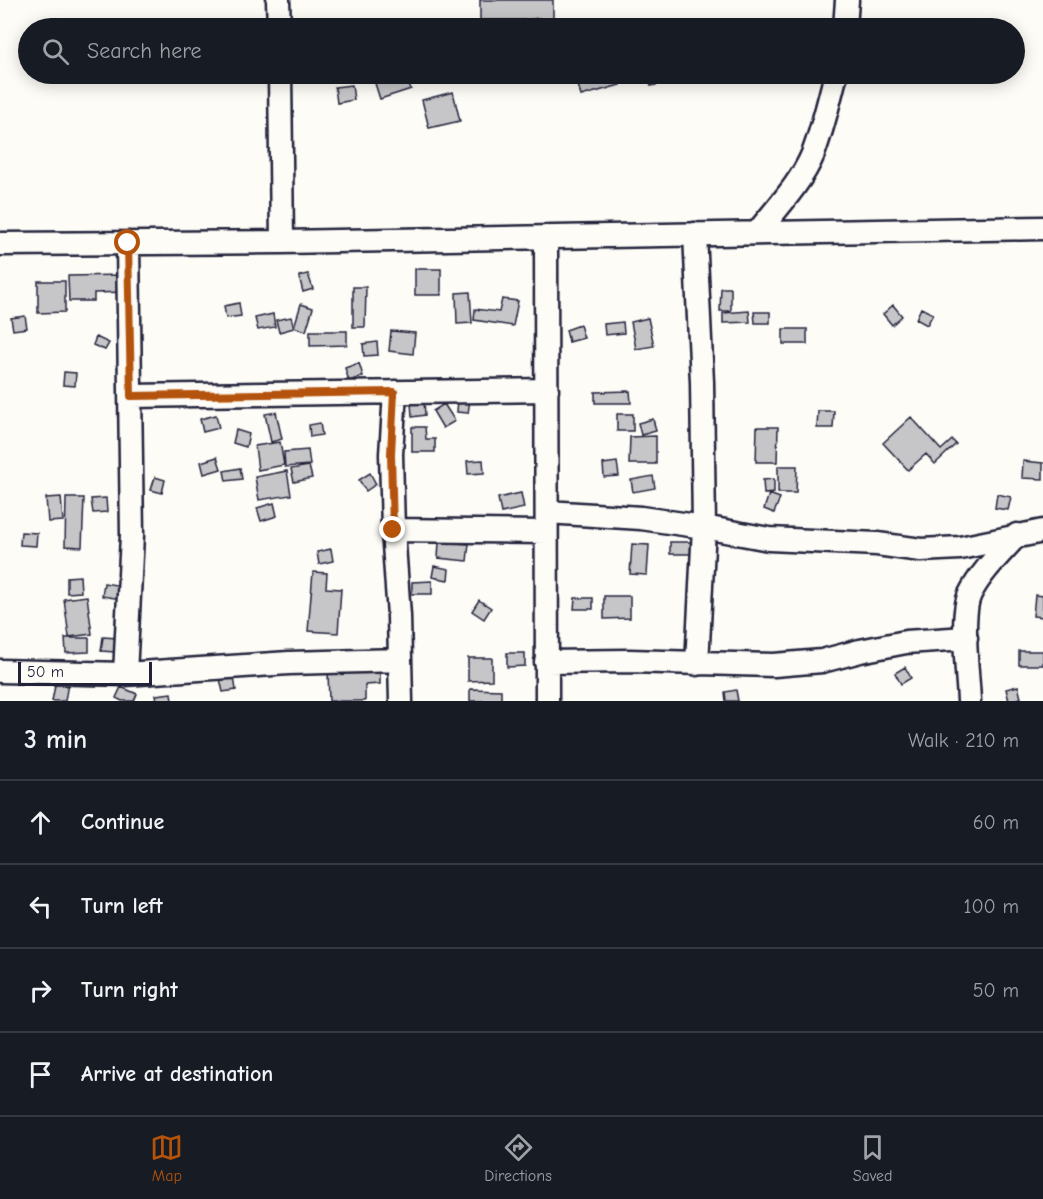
<!DOCTYPE html>
<html lang="en">
<head>
<meta charset="utf-8">
<style>
  :root { --surface:#171b24; --page:#242831; --text:#f1f3f6; --muted:#9ea1a6; --line:#363941; --accent:#b45309 }
  body { margin:0; font-family:"Comic Neue",sans-serif; background:var(--page); color:var(--text) }
  .scale { position:absolute; left:18px; bottom:15px; width:134px; box-sizing:border-box; padding-left:6px; border:3px solid #22223b; border-top:0; font-size:16px; line-height:21px; white-space:nowrap; color:#22223b; -webkit-text-stroke:4px #fdfcf7; paint-order:stroke }
  .stop { position:absolute; width:18px; height:18px; margin:-14px; border:4px solid #b45309; border-radius:50%; background:#fff }
  .stop.end { background:#b45309; border-color:#fff; box-shadow:0 2px 6px #0008 }
  .list { margin:0; padding:0; list-style:none }
  h2 { display:flex; justify-content:space-between; align-items:center; height:78px; margin:0; padding:0 24px; font-size:26px }
  h2 small { font-size:20px; font-weight:400; color:var(--muted) }
  .list li { display:grid; grid-template-columns:39px 1fr auto; gap:18px; align-items:center; box-sizing:border-box; height:84px; padding:0 24px; border-top:2px solid var(--line) }
  .list b { display:block; font-size:22px; white-space:nowrap }
  .list em { font-size:20px; font-style:normal; color:var(--muted) }
  .icon { flex:none; width:33px; height:33px; fill:none; stroke:currentColor; stroke-width:2; stroke-linecap:round; stroke-linejoin:round }
  .map { position:relative; flex:none; width:1043px; height:701px; overflow:hidden }
  .search { position:absolute; background:var(--surface); box-shadow:0 3px 15px #0003; left:18px; right:18px; top:18px; height:66px; display:flex; align-items:center; gap:15px; box-sizing:border-box; padding:0 21px; border-radius:33px; color:var(--muted); font-size:22px }
  .sheet { height:414px; background:var(--surface) }
  nav { display:flex; justify-content:space-around; align-items:center; box-sizing:border-box; height:84px; border-top:2px solid var(--line); background:var(--surface); font-size:16px; color:var(--muted) }
  nav a { display:grid; justify-items:center; gap:3px }
  nav .on { color:var(--accent) }
  .map>svg:first-child { display:block }
</style>
</head>
<body>
<div class="map">
<svg width="1043" height="701" viewBox="0 0 1043 701">
  <rect width="100%" height="100%" fill="#fdfcf7"/>
  <filter id="ink" filterUnits="userSpaceOnUse"><feTurbulence type="fractalNoise" baseFrequency=".0167" numOctaves="2"/><feDisplacementMap in="SourceGraphic" scale="12" xChannelSelector="R" yChannelSelector="G"/><feConvolveMatrix kernelMatrix="1 2 1 2 8 2 1 2 1" color-interpolation-filters="sRGB"/></filter>
  <g filter="url(#ink)">
    <path fill="#c6c6c8" stroke="#22223b" stroke-width="1.5" d="M480,0H553V20H480Z
      M540,18L541,28H523L522,20Z
      M372,74H405L411,89L380,99Z
      M575,74H617L620,85L581,96Z
      M648,74H674L676,80L651,86Z
      M352,85L354,100L337,103L335,87Z
      M453,92L460,121L429,128L422,100Z
      M415,269H441V295H415Z
      M308,274L313,289L303,292L299,276Z
      M124,275L125,292L94,293V301H69L68,276Z
      M38,281H65V312L38,313Z
      M353,287H366L365,327H353Z
      M721,288H731V311H720Z
      M470,292L472,323L457,324L456,293Z
      M502,299L518,301L513,326L474,320L475,309L499,312Z
      M239,303L241,316L226,318L224,306Z
      M301,304L313,308L306,331L294,327Z
      M893,305L902,316L892,325L883,314Z
      M921,308L933,314L927,325L916,319Z
      M749,311L750,322L723,323V313Z
      M754,312H770V323H755Z
      M273,314L275,327L258,330L255,318Z
      M25,316L27,328L13,330L11,318Z
      M291,317L294,328L279,332L276,320Z
      M648,318L654,346L636,349L631,322Z
      M623,322L624,333L605,335L604,324Z
      M580,325L584,338L569,342L566,330Z
      M783,329H807V344H783Z
      M310,331H347V345L310,346Z
      M391,331L415,333L413,354L389,351Z
      M96,337L109,343L105,350L93,345Z
      M377,342L378,355L364,356L363,344Z
      M359,363L363,376L349,381L345,368Z
      M64,372L76,373L75,386L63,385Z
      M630,391L631,403H595V392Z
      M458,398L470,400L468,413L457,412Z
      M424,400L425,415L412,417L411,402Z
      M444,404L455,421L443,428L433,411Z
      M818,411H834L833,428H817Z
      M276,412L282,439L271,442L265,414Z
      M617,414H633V431H617Z
      M216,415L219,428L203,432L200,419Z
      M911,417L941,450L952,440L956,444L935,464L926,454L908,470L883,443Z
      M653,419L656,431L641,435L638,423Z
      M320,423L322,435L310,437L309,425Z
      M412,427H425L426,439H435V452H412Z
      M757,427H778L777,462H756Z
      M236,430L249,434L246,447L233,443Z
      M656,436V464H629L630,437Z
      M280,442L284,465L258,470L255,446Z
      M308,450L310,465L285,467L284,452Z
      M217,457L221,469L204,474L201,462Z
      M483,460L484,473L468,474L467,461Z
      M1023,461L1043,463V479L1022,478Z
      M617,462L619,476L604,477L603,464Z
      M309,466L312,478L294,482L291,469Z
      M778,466H797L796,493H778Z
      M240,468L242,479L226,481L224,471Z
      M287,471L291,495L259,500L255,477Z
      M370,473L376,484L366,491L359,480Z
      M653,476L655,488L633,492L631,480Z
      M155,477L165,480L162,493L151,490Z
      M774,479V493L764,494L763,480Z
      M521,493L524,508L501,513L498,498Z
      M769,494L780,498L774,513L764,509Z
      M997,494L1011,497L1008,510L995,508Z
      M61,497L63,521L48,522L46,498Z
      M66,498H84L82,547L65,546Z
      M106,498L107,512L93,513L91,499Z
      M274,503L277,516L261,521L257,508Z
      M21,532L37,533L36,546L20,545Z
      M439,542L469,544L467,561L438,558Z
      M670,542H693V554H670Z
      M632,544L649,545L647,575L630,574Z
      M331,549L333,561L319,564L317,552Z
      M434,566L449,569L448,580L432,577Z
      M313,572L327,573L326,588L341,589L338,633L308,631Z
      M80,576L81,592L67,593V577Z
      M432,581V594H412V582Z
      M104,583L122,586L120,599L102,596Z
      M1035,595L1043,596V617L1033,616Z
      M87,596L92,634L69,637L64,599Z
      M604,596H630V618L604,619Z
      M575,598H593V609H574Z
      M479,600L491,608L484,619L472,611Z
      M103,637L117,638L115,652L101,651Z
      M65,638H89V652L66,653Z
      M1019,651H1043V665H1019Z
      M507,653H525V666L507,667Z
      M468,658H492V680L468,681Z
      M905,667L911,678L901,684L895,673Z
      M380,670V684L365,685V701H329L328,671Z
      M234,677L236,690L223,692L220,679Z
      M56,680L68,683L65,701H52Z
      M1018,686L1021,698L1009,701L1006,689Z
      M121,687L137,694L134,701H122L116,698Z
      M470,689L501,690V701H470Z
      M736,690L738,701H726L725,692Z
      M171,693L172,701H157L156,695Z"/>
    <g fill="none" stroke-linecap="round" stroke-linejoin="round">
      <defs>
        <path id="minor" d="M278,0L279,28
          M845,28L847,0
          M280,74L282,242
          M757,233C776,209 801,183 813,154C823,128 829,100 836,74
          M695,234L702,382L704,527L697,664
          M546,237L547,701
          M0,244L282,242L1043,228
          M395,392L391,454L393,530L399,616L401,701
          M131,396L547,390
          M547,512L641,518L704,527L769,539L877,544L921,550L960,548L1043,531
          M393,530L546,532
          M546,662L629,661L774,665L822,661L860,651L906,642L966,638
          M0,671L125,674L289,663L400,660
          M125,674L132,535L128,243
          M969,701C968,675 960,615 970,594C981,572 1001,553 1017,535"/>
      </defs>
      <use href="#minor" stroke="#22223b" stroke-width="27"/>
      <use href="#minor" stroke="#fdfcf7" stroke-width="22"/>
    </g>
  </g>
  <g fill="none" stroke-linecap="round" stroke-linejoin="round" filter="url(#ink)">
    <path stroke="#b45309" stroke-width="8" d="M128,243L131,396L394,392L391,454L393,530"/>
  </g>
</svg>
<div class="scale">50 m</div>
<div class="stop" style="left:128px;top:243px"></div>
<div class="stop end" style="left:393px;top:530px"></div>
<div class="search"><svg class="icon" aria-label="search" viewBox="0 0 24 24"><circle cx="10" cy="10" r="6"/><path d="M15 15l6 6"/></svg>Search here</div>
</div>
<section class="sheet">
<h2>3 min<small>Walk · 210 m</small></h2>
<ul class="list">
<li><svg class="icon" aria-label="ahead" viewBox="0 0 24 24"><path d="M12 20V5M6 11l6-6 6 6"/></svg><div><b>Continue</b></div><em>60 m</em></li>
<li><svg class="icon" aria-label="left" viewBox="0 0 24 24"><path d="M17 20v-9H6M10 6l-5 5 5 5"/></svg><div><b>Turn left</b></div><em>100 m</em></li>
<li><svg class="icon" aria-label="right" viewBox="0 0 24 24"><path d="M7 20v-9h11M14 6l5 5-5 5"/></svg><div><b>Turn right</b></div><em>50 m</em></li>
<li><svg class="icon" aria-label="arrive" viewBox="0 0 24 24"><path d="M6 21V4h12l-3 4 3 4H6"/></svg><div><b>Arrive at destination</b></div></li>
</ul>
</section>
<nav>
<a class="on"><svg class="icon" aria-label="map" viewBox="0 0 24 24"><path d="M3 6l6-2 6 2 6-2v14l-6 2-6-2-6 2zM9 4v14M15 6v14"/></svg>Map</a>
<a><svg class="icon" aria-label="directions" viewBox="0 0 24 24"><path d="M12 3l9 9-9 9-9-9zM9 14v-3h6M13 9l2 2-2 2"/></svg>Directions</a>
<a><svg class="icon" aria-label="saved" viewBox="0 0 24 24"><path d="M7 4h10v16l-5-4-5 4z"/></svg>Saved</a>
</nav>
</body>
</html>
